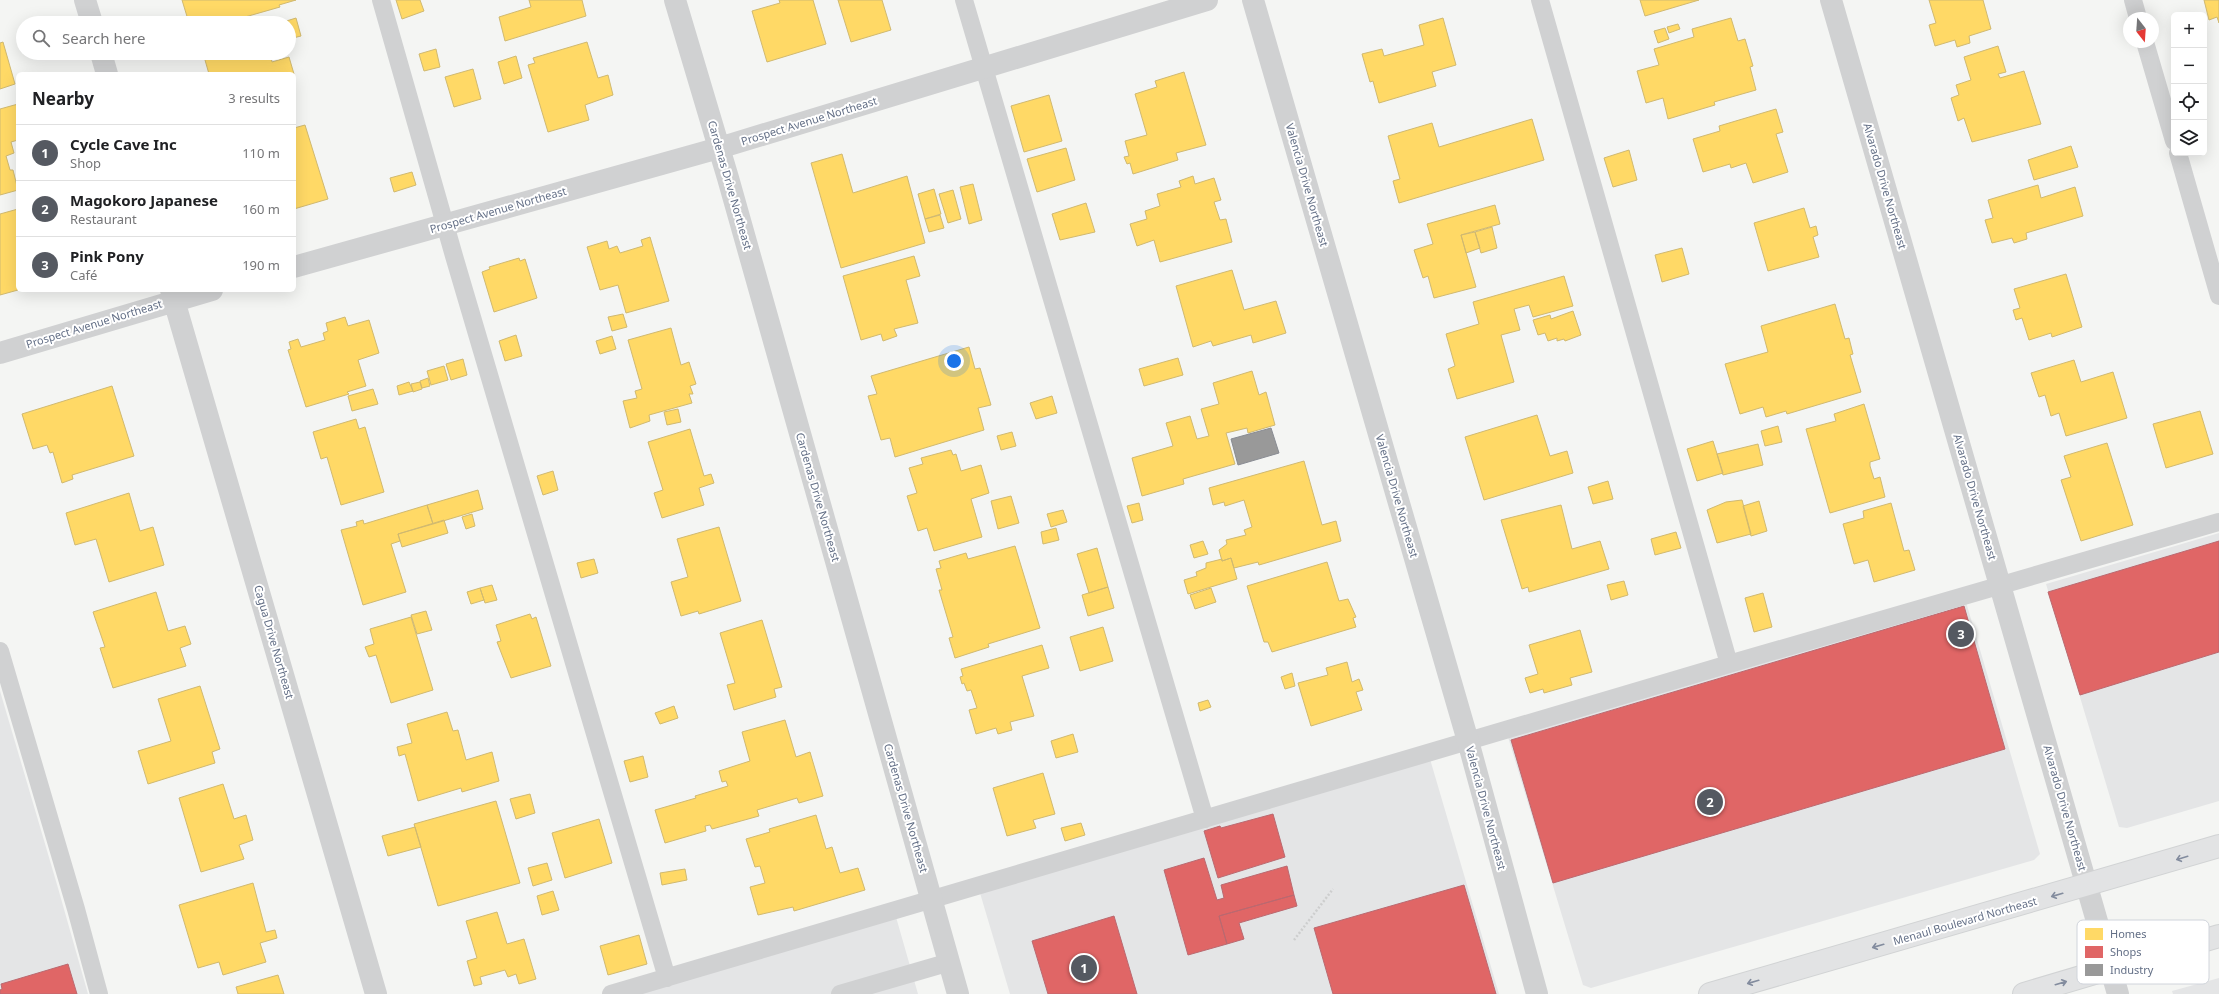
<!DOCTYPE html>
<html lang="en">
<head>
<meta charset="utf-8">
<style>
  :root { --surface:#fff; --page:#f2f2f2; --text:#202124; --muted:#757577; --line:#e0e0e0; --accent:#555961 }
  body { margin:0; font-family:"Noto Sans",sans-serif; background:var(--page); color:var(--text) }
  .controls { position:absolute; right:12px; top:12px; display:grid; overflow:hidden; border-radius:6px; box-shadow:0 4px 16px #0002 }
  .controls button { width:36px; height:36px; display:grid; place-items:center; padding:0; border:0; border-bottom:1px solid var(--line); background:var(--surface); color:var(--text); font:20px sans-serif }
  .compass { position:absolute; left:2123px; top:12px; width:36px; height:36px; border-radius:50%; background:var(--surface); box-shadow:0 4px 16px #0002; rotate:163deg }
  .you { position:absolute; left:954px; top:361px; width:14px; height:14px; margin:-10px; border:3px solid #fff; border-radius:50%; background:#1a73e8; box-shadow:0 0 0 6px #1a73e833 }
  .badge { display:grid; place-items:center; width:26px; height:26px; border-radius:50%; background:var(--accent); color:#fff; font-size:13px; font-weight:700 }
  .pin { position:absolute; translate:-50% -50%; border:2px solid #fff; box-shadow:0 1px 4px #0006 }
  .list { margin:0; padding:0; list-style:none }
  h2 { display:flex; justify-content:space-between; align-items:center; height:52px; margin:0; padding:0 16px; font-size:17px }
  h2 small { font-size:13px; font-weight:400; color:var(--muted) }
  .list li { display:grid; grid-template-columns:26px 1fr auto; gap:12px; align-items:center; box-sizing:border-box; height:56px; padding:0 16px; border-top:1px solid var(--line) }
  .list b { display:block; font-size:15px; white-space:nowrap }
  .list p { margin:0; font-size:13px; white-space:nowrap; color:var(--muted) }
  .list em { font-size:13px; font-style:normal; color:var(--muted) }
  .icon { flex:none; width:22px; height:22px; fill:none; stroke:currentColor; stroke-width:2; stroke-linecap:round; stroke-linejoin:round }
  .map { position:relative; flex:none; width:2219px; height:994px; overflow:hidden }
  .search { position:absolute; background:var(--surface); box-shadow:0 4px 16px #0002; left:16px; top:16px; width:280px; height:44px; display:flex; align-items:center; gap:10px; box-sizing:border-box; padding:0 14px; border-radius:22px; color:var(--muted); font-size:15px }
  .panel { position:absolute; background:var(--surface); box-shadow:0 4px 16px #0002; left:16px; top:72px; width:280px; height:220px; border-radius:6px }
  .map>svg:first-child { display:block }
</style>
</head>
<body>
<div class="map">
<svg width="2219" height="994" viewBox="0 0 2219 994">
  <rect width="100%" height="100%" fill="#f4f5f3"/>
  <path fill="#e4e5e6" d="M2219,533V801L2127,828L2119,827L2046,584Z
    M1966,602L2040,854L2034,860L1591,988L1583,985L1508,737Z
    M0,691L58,888L88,994H0Z
    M1430,759L1499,994H1010L980,893Z
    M896,917L918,994H635Z
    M2219,978V994H2173L2172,991Z"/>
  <path fill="#ffd966" stroke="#d0b970" d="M182,0H296L279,5L280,7L224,23H189Z
    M396,0H420L424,11L402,19Z
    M529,0H582L586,16L505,41L499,17L531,7Z
    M779,0H813L826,44L767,62L752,11L780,3Z
    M838,0H882L891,30L851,42Z
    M1640,0H1699L1645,16Z
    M1929,0H1983L1991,29L1969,36L1970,43L1957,47L1955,40L1935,46L1929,25L1936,23Z
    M2204,0H2219V23L2217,17L2209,20Z
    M296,18L301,36L289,39V23H280Z
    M1443,18L1456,65L1432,72L1436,86L1379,103L1373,81L1370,82L1362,54L1382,49L1384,56L1424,45L1419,25Z
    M1731,18L1738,41L1745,39L1753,66L1750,67L1756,90L1714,102L1715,105L1668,119L1663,98L1646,103L1637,71L1659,65L1654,49L1694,37L1692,29Z
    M1678,24L1680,29L1669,33L1667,27Z
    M1665,28L1669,39L1658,43L1654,31Z
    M3,42L15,84L0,89V43Z
    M587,42L598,78L608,75L613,95L585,105L589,120L548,132L528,65L535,63L533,58Z
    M1998,46L2006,72L1998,74L2000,78L2024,71L2041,124L1972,142L1964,118L1958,121L1951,98L1959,95L1956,85L1971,80L1964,57Z
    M436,49L440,67L424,71L419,54Z
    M203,53H270L272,62L289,57L294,74H209Z
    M516,56L522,78L504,84L498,62Z
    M473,69L481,99L454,107L445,77Z
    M1184,72L1206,145L1176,153L1178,160L1133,174L1130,163L1127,164L1124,157L1129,156L1125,141L1147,135L1135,94L1157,87L1155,81Z
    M1049,95L1062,141L1024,152L1011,106Z
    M18,104V140L11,142L14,153L6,156L10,170H13L18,190L0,195V109Z
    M1776,109L1783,132L1776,134L1788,172L1753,183L1746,163L1731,168L1730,164L1703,172L1693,139L1720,131L1719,126Z
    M1532,119L1544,160L1399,203L1393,181L1400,179L1388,136L1432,123L1439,147Z
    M305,125L328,199L294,209V128Z
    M2071,146L2078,167L2034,180L2028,160Z
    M1066,148L1075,180L1037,192L1027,159Z
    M1629,150L1637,180L1613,187L1604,158Z
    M842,154L853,193L907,176L925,243L841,268L811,163Z
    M412,172L416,185L394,192L390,178Z
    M1193,176L1195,184L1214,178L1221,200L1214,202L1220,220L1226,219L1232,242L1160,262L1154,240L1137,246L1130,224L1147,219L1145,211L1160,206L1157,194L1181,187L1179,181Z
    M973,184L982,220L969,224L960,187Z
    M2038,185L2041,198L2075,187L2083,216L2026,233L2027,239L2014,243L2012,238L1992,243L1985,220L1993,218L1988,200Z
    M934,189L941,214L925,219L918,194Z
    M953,190L961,219L948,223L939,194Z
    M1086,203L1095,232L1060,240L1052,214Z
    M1495,205L1500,224L1461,235L1476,287L1434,298L1428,276L1423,278L1414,250L1433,244L1427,224Z
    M1804,208L1810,228L1816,226L1818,235L1813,237L1819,257L1768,271L1754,223Z
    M18,209V290L0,295V214Z
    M940,215L944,228L929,232L925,219Z
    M1492,227L1497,248L1481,253L1475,232Z
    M1475,232L1480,248L1466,253L1461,235Z
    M650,237L669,301L626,313L618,285L600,290L587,247L607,241L609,249L617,246L620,253L643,246L641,240Z
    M1682,248L1689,274L1662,282L1655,255Z
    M914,256L920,276L906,280L918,323L894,329L897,336L883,341L881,334L861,340L843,276Z
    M519,258L520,261L525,259L537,298L494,312L482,272L490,269L489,267Z
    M1232,270L1244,310L1276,301L1286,333L1253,343L1251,335L1213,346L1211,341L1193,347L1176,286Z
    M2066,274L2082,327L2052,337L2051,333L2029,340L2022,318L2016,320L2013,310L2020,308L2014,289Z
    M1564,276L1573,306L1533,317L1529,305L1514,309L1520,330L1501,335L1514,382L1457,399L1448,369L1455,366L1446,334L1479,324L1473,302Z
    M1835,304L1845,339L1849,338L1853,354L1850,355L1861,392L1787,414L1786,411L1766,417L1763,407L1740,414L1725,364L1768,352L1761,326Z
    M1573,311L1581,335L1565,341L1564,339L1557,341V338L1548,341L1545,333L1538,335L1533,320L1550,315L1551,319Z
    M623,314L627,327L612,331L608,317Z
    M345,317L348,326L369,320L379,353L358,360L366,386L347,392L349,394L306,407L288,350L291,349L289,342L298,339L301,347L325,340L323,333L328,331L326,323Z
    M671,328L681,365L689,362L696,384L690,386L693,394H689L692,403L649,415L650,421L630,428L623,401L637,398L635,391L642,389L628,340Z
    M516,335L522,356L505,361L499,341Z
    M612,336L616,349L600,354L596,341Z
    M969,347L975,369L980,368L991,405L978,408L984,430L895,457L890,438L881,440L868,396L877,394L871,376Z
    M1178,358L1183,375L1144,386L1139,369Z
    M463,359L467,375L451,380L446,364Z
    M2074,360L2081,382L2113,372L2127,418L2066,436L2059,413L2051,416L2045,395L2039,397L2031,373Z
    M444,366L448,380L431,385L427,371Z
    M1252,371L1259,395L1266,392L1275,425L1248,433L1247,428L1226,433L1235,464L1183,479L1184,484L1142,496L1132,458L1173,446L1166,423L1190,416L1197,439L1209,436L1201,409L1219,404L1213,383Z
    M428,378L430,386L422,388L420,381Z
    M409,382L413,391L399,395L397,386Z
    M420,382L422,389L413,392L411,384Z
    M112,386L134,456L72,475L73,479L62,483L53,452L50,453L47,445L33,449L22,414Z
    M373,389L378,404L352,411L348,396Z
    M1052,396L1057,413L1036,419L1030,403Z
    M1864,404L1880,459L1870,462V466L1874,479L1880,477L1885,497L1830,513L1806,429L1836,421L1834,414Z
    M678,409L681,422L667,425L664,412Z
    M2200,411L2213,454L2166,468L2153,424Z
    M1537,415L1550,456L1567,451L1573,473L1484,500L1465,437Z
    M356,419L359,429L365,427L384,492L341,505L327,457L321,459L313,432Z
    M1778,426L1782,442L1765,446L1761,431Z
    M690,429L704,476L711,474L714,483L699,488L704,505L662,518L654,493L663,490L648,442Z
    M1012,432L1016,446L1001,450L997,436Z
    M1713,441L1723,473L1697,481L1687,449Z
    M2107,443L2133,525L2081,541L2061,480L2071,477L2064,456Z
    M1758,444L1763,465L1723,475L1717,454Z
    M951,450L953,455L956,454L961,471L981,465L989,493L971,499L982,537L934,551L927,528L918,531L907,496L917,493L909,468L923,464L921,458Z
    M1304,461L1322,525L1336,521L1341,541L1259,565L1258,562L1234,568L1231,558L1222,561L1219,550L1227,544L1226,540L1246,535L1244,530L1252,527L1244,500L1225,506L1224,502L1213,505L1209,488Z
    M553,471L558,490L543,495L537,476Z
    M1608,481L1613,499L1593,504L1588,487Z
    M478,490L483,509L433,524L427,505Z
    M129,493L140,531L153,527L164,565L109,582L96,539L75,545L66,513Z
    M1011,496L1019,523L998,529L991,501Z
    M1742,500L1751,534L1717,543L1707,510L1726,502Z
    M1759,501L1767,531L1751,536L1743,506Z
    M1139,503L1143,520L1132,523L1127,506Z
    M1891,503L1904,551L1909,550L1915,570L1874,582L1868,560L1854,564L1843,524L1864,518L1863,511Z
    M427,505L433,524L398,534L400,541L391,544L406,592L363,605L341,530L357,526L356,522L363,520L364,524Z
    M1561,505L1572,549L1600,541L1609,569L1529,592L1528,587L1522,589L1501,520Z
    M1063,510L1067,522L1051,527L1047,514Z
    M472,514L475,526L466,529L462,517Z
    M444,520L448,533L402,547L398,534Z
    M719,527L741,601L699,614L698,611L681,616L671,582L688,577L677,539Z
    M1056,528L1059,540L1043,544L1041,532Z
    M1676,532L1681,548L1655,555L1651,539Z
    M1203,541L1208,554L1194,558L1190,545Z
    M1015,546L1040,628L988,644L989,647L955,658L949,638L953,637L939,590H942L936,569L941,568L939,561L966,553L968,559Z
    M1097,548L1108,587L1089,593L1077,554Z
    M1231,558L1237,579L1188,594L1184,580L1197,576L1196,572L1206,568V563L1222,559V561Z
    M594,559L598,573L581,578L577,563Z
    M1327,562L1339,601L1348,599L1356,617L1353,618L1356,627L1272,652L1268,642H1264L1247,586Z
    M1624,581L1628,595L1611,600L1607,585Z
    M492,585L497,600L485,603L480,588Z
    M1108,587L1114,608L1088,616L1082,595Z
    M480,588L484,600L471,604L467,592Z
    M1211,588L1216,602L1195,609L1190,595Z
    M156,592L168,631L185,626L191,644L180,648L186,666L113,688L100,648L105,647L93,612Z
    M1763,593L1772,627L1754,632L1745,598Z
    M426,611L432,630L417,634L411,615Z
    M530,614L532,619L536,617L551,666L511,678L497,642L501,641L496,625Z
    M411,617L433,690L391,703L376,655L369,657L365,647L374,644L370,629Z
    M762,620L782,687L774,689L776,697L734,710L727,685L735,683L720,633Z
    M1103,627L1113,661L1080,671L1070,637Z
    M1580,630L1592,672L1570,678L1572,685L1544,693L1543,689L1530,693L1525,678L1538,674L1529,645Z
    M1042,645L1049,668L1022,676L1034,716L1010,722L1012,730L998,734L996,728L976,734L969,710L977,708L971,690L967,691L964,683L962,684L960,677L963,676L961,669Z
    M1347,662L1352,682L1359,679L1363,690L1356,692L1362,710L1311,726L1298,683L1328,675L1326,668Z
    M1292,673L1295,686L1285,689L1281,677Z
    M200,686L220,749L212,752L215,763L148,784L138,751L171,741L158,699Z
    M1208,700L1211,707L1200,711L1198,703Z
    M674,706L678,718L660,724L655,713Z
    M447,712L453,731L458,730L466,760L492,752L499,781L462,792L461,788L418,801L405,754L399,756L397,747L412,743L407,724Z
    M785,720L796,757L810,752L823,796L799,803L797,798L757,810L759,816L712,829L710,825L705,826L706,831L665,843L655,810L696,798L695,796L728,786L726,781L722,782L719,771L750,761L742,732Z
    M1073,734L1078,752L1056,758L1051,741Z
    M643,756L648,777L630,782L624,761Z
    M1043,773L1055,814L1033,820L1036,828L1007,836L993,788Z
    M223,784L234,819L246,815L253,840L239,845L244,859L201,872L179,798Z
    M530,794L535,813L516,819L510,799Z
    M496,801L520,883L438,906L414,824Z
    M816,815L826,849L832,847L840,873L858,868L865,890L794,911L793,907L758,915L750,887L765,883L760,866L755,867L746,839L770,832L769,829Z
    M599,819L612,863L565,878L552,833Z
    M1081,823L1085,835L1065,841L1061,828Z
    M415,827L421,847L388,856L382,836Z
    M547,863L552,880L533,886L528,868Z
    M685,869L687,880L662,885L660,873Z
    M253,883L266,932L275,930L277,938L260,943L266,962L223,975L219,962L198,968L179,905Z
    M553,891L559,910L542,915L537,896Z
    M497,912L507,944L524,939L536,979L519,984L516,974L508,977L505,970L480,977L482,984L474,986L467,961L477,958L466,921Z
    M639,935L647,964L608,975L600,946Z
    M278,975L284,994H238L236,987Z"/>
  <path fill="#e06666" stroke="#ba6970" d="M2219,541V652L2080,695L2048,592Z
    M1964,606L2005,749L1553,883L1511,740Z
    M1273,814L1285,857L1218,878L1204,831L1220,826L1221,828Z
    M1204,858L1217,900L1224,898L1221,885L1287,866L1294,895L1219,916L1227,944L1188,955L1164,870Z
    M1464,885L1496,994H1333L1314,928Z
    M1294,895L1297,906L1239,923L1244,939L1227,944L1219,916Z
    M1114,916L1137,994H1048L1032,941Z
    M68,964L77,994H0V990L2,989L1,984Z"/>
  <path fill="#999" stroke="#898c93" d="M1271,428L1279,453L1238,465L1231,439Z"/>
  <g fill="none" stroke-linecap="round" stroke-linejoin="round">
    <defs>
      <path id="secondary" d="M1710,994L2219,846
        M2024,994L2219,936"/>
    </defs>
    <use href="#secondary" stroke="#d1d3d4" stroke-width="24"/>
    <path stroke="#cdcece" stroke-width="2.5" stroke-dasharray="2 2" stroke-linecap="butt" d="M1294,940L1333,889"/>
    <path stroke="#d0d1d2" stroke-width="18" d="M381,0L454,256L667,978
      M964,0L1205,819
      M1540,0L1729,664
      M2133,0L2138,18
      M2145,42L2174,141
      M2178,153L2219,296
      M0,651L76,909L99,994
      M611,994L1729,664L2219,522
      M840,994L950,962"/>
    <path stroke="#d0d1d2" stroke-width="22" d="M85,0L92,23
      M675,0L728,178L958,994
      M1253,0L1468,741L1537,994
      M1831,0L2118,994
      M101,53L107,74
      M294,267L719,148L1207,0
      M171,290L376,994
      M0,353L212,290"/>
    <use href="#secondary" stroke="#e2e3e4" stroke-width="22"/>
  </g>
  <defs><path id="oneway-shaft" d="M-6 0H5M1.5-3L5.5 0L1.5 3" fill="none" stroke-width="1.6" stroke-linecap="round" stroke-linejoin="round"/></defs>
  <g stroke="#838c9e">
    <use href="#oneway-shaft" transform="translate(2182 858) rotate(163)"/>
    <use href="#oneway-shaft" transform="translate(2057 895) rotate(164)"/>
    <use href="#oneway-shaft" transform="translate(1878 946) rotate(164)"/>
    <use href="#oneway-shaft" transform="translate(1753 982) rotate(164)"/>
    <use href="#oneway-shaft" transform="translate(2061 983) rotate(-16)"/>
  </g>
  <g text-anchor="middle" stroke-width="4" stroke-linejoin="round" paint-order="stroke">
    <g font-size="11" fill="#636f86" stroke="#fff">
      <text transform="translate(809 121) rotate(-17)" y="4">Prospect Avenue Northeast</text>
      <text transform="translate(730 185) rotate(74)" y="4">Cardenas Drive Northeast</text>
      <text transform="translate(1307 185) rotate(74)" y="4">Valencia Drive Northeast</text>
      <text transform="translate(1885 186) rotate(74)" y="4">Alvarado Drive Northeast</text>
      <text transform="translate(498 210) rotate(-16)" y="4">Prospect Avenue Northeast</text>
      <text transform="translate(94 324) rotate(-17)" y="4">Prospect Avenue Northeast</text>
      <text transform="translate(1397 496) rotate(74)" y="4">Valencia Drive Northeast</text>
      <text transform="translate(818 497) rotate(74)" y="4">Cardenas Drive Northeast</text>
      <text transform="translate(1975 497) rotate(74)" y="4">Alvarado Drive Northeast</text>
      <text transform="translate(274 642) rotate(74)" y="4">Cagua Drive Northeast</text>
      <text transform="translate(906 808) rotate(74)" y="4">Cardenas Drive Northeast</text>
      <text transform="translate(1486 808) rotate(75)" y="4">Valencia Drive Northeast</text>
      <text transform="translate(2065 808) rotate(74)" y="4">Alvarado Drive Northeast</text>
      <text transform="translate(1965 921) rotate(-16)" y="4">Menaul Boulevard Northeast</text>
    </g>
  </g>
  <rect x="2077" y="920" width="132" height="64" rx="6" fill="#fff" stroke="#d0d4db" stroke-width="1"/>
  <rect x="2085" y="928" width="18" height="12" fill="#ffd966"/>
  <rect x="2085" y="946" width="18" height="12" fill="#e06666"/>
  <rect x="2085" y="964" width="18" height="12" fill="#999"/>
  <g font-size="11" fill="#636f86">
    <text x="2110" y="938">Homes</text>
    <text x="2110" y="956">Shops</text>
    <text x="2110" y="974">Industry</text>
  </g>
</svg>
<div class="controls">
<button>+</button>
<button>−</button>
<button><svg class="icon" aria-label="locate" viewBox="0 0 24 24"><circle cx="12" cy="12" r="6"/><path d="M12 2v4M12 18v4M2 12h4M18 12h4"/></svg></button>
<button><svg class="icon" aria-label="layers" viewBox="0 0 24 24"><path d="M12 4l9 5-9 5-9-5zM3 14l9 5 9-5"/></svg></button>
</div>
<svg class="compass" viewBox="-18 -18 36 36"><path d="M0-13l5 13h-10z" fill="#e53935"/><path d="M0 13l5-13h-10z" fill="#757577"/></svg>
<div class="you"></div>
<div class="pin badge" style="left:1084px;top:968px">1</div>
<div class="pin badge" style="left:1710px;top:802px">2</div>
<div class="pin badge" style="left:1961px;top:634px">3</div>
<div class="search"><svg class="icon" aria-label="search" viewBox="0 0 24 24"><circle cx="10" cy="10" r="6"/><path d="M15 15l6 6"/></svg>Search here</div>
<section class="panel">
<h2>Nearby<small>3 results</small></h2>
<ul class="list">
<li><span class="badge">1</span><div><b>Cycle Cave Inc</b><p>Shop</p></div><em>110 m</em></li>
<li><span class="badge">2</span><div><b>Magokoro Japanese</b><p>Restaurant</p></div><em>160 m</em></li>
<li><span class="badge">3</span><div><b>Pink Pony</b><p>Café</p></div><em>190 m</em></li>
</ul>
</section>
</div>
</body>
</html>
